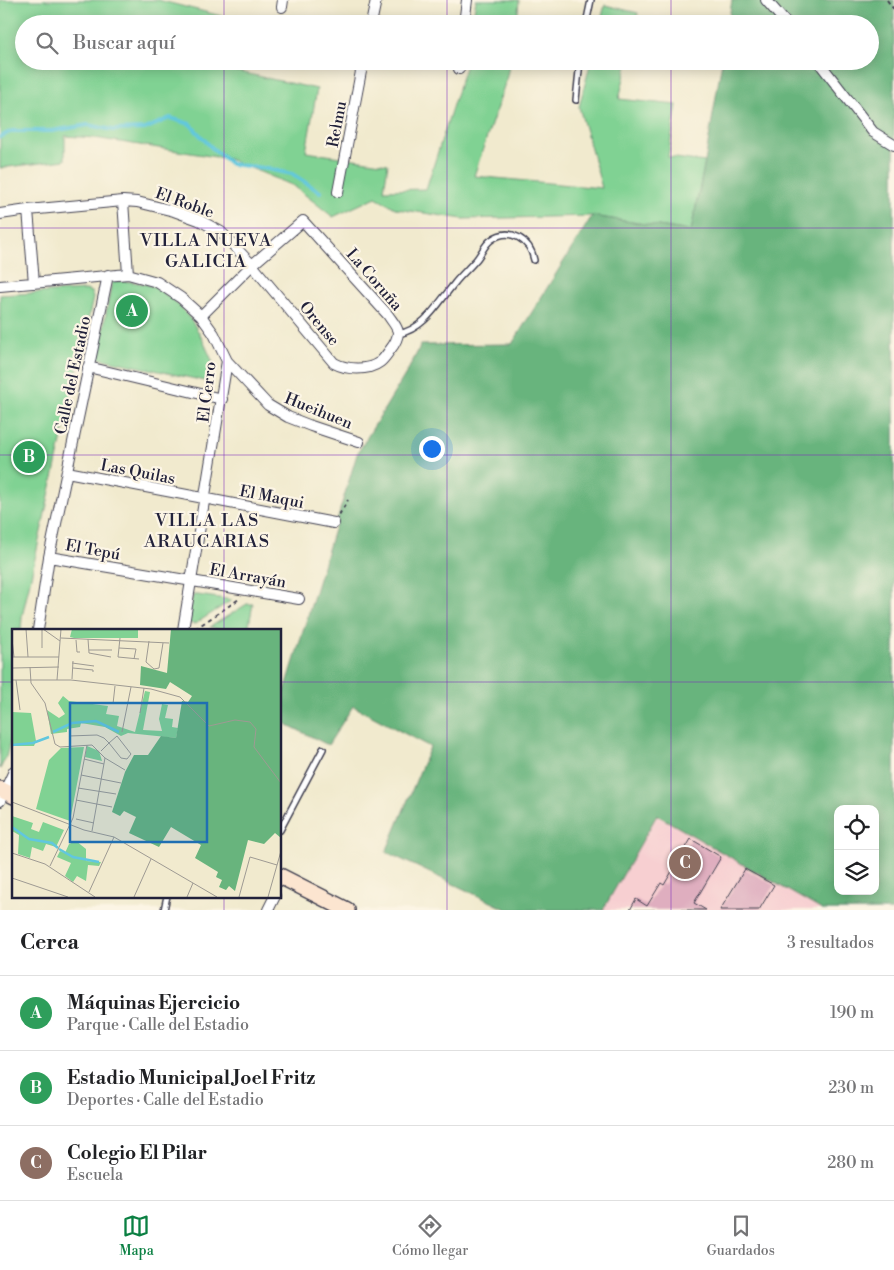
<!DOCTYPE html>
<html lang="es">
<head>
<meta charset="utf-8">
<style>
  :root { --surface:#fff; --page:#f6f6f6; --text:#202124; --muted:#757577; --line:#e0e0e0; --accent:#0b8043 }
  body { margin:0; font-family:"Libre Bodoni",serif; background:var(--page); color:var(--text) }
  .controls { position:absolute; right:15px; bottom:15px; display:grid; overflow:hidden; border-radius:10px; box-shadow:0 2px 12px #0003 }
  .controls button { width:45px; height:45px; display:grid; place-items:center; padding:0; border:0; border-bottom:1px solid var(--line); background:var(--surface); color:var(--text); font:25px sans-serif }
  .you { position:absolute; left:431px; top:448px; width:18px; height:18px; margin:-12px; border:4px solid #fff; border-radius:50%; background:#1a73e8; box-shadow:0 0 0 8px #1a73e833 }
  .badge { display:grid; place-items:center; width:32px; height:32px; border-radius:50%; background:var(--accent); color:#fff; font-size:16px; font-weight:700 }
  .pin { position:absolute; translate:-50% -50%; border:2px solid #fff; box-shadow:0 1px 5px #0006 }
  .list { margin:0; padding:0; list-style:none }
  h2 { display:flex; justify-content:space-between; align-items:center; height:65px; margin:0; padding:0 20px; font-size:21px }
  h2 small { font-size:16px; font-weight:400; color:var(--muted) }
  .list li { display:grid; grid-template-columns:32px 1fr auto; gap:15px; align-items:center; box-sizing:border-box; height:75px; padding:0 20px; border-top:1px solid var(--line) }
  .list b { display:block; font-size:19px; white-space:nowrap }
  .list p { margin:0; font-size:16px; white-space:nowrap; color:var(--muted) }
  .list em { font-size:16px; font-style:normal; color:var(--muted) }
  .icon { flex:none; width:28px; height:28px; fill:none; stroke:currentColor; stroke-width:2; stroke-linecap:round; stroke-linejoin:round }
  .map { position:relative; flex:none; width:894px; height:910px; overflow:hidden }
  .search { position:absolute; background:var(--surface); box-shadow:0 2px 12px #0003; left:15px; right:15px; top:15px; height:55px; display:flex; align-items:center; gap:12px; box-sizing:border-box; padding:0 18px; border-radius:28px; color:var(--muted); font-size:19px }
  .sheet { height:290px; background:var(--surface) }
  nav { display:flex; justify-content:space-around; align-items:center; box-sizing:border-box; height:70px; border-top:1px solid var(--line); background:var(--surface); font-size:14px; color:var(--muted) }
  nav a { display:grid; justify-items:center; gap:2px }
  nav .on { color:var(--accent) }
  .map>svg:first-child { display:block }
</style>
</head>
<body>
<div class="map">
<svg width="894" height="910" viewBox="0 0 894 910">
  <rect width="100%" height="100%" fill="#fcf5e5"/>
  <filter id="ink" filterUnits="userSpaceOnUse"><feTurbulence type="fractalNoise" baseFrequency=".02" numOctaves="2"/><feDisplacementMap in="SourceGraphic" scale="10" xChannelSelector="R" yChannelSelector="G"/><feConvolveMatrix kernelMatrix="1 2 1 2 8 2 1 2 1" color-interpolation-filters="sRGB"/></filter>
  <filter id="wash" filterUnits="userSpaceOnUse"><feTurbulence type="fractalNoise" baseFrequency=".0096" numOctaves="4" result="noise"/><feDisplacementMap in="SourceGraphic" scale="20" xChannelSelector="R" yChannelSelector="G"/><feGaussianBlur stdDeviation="1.12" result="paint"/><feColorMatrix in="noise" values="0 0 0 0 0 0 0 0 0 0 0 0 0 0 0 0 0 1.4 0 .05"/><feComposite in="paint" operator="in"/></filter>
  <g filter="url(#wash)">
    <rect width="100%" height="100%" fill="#f1eace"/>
    <path fill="#f7cfd1" d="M657,815L822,910H603Z"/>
    <path fill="#80d293" stroke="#517a67" d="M0,0H158L249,23L24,24V61H238L235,71L317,89L306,152L388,164L384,190L426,189L467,61H510L506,80L474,176L602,188L579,107L591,61H628L619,99L677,105L668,157L705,162L691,231L592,216L463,219L397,209L376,197L333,217L294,186L229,159L95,138L65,136V160L0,168Z
      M476,0H519L517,24H472Z
      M605,5L638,13L636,24H600Z
      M112,281C127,281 141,282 155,287C159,289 163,293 168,296C191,313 202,337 213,363L205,381L98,358Z
      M86,290L91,292L93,298L22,617L21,630H14L13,731L6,757L0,769V295Z
      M193,595H198L232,600L195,624L186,623Z
      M247,604H253L248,630H221L210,627Z"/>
    <path fill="#68b47d" stroke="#456b5c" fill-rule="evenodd" d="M732,0H894V910H822L657,815L603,910H508L386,852L430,747L353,706L328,745L280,721V707L357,454L408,370L421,345L512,344L592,216L691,231L705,162L722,61H870V24H728ZM838,809H875V891H838Z"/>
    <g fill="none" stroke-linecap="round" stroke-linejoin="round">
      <path stroke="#61c7de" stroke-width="4" d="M0,137L12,131H52L88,125L113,130L145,129L170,118L190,124L210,146L231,164L263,168L292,174L320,192"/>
    </g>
    <g id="blocks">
      <path fill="#dfaebf" d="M691,839L721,857L694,903L706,910H630L636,899L647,906L661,883L664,885Z
        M745,869L774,885L759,910H720Z"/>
    </g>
  </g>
  <g filter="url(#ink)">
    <use href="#blocks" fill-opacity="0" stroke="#414051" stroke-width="1"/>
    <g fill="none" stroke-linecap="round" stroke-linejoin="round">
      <defs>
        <path id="service" d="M586,24L591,0
          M576,100L580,61
          M398,334C425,329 438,303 454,284C460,276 468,269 475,261C481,255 484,245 491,240C510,226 530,240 534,260
          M280,830L323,749
          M164,910L167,896"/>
        <path id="minor" d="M766,0L787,24
          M282,7L283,0
          M371,24L376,0
          M464,24L467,0
          M818,61L873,132L894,145
          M459,69L460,61
          M338,192L363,61
          M123,201L128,274
          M28,210L34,283
          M0,214L28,210L123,201L137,202L174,211L199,220L221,232L252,265L334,363C347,370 368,371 380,362C384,359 387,354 390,350C394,345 398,338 398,332C397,326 391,320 388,315L303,221L252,265L201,316
          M0,286L128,274L157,282L181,298L201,316L214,334L227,361L183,630
          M227,361L268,405L288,417L311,426L359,442
          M88,367L222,399
          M67,472L334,523
          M49,557L299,599
          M38,630L49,557L108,275
          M0,801L14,771
          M268,910L275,896"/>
        <path id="secondary" d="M0,789L14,796
          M280,876L347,910"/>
      </defs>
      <use href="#service" stroke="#414051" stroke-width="8"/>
      <use href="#minor" stroke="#414051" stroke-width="12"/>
      <use href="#secondary" stroke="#414051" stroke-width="18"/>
      <path stroke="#414051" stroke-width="2" stroke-dasharray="4 4" stroke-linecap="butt" d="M887,0L892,7L894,9
        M339,515L348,500
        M195,629L239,599"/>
      <use href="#service" stroke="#fff" stroke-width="5"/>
      <use href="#minor" stroke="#fff" stroke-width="10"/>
      <use href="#secondary" stroke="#fce5d0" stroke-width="15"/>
    </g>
  </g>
  <path fill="none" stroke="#7b2cbf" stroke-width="1" stroke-opacity="0.55" d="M224,0V24M447,0V24M671,0V24M224,61V630M447,61V910M671,61V910M0,228H894M0,455H894M0,682H14M280,682H894M224,896V910"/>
  <g text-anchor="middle" stroke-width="4.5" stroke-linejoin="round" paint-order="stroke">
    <g font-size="16" fill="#22223b" stroke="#fcf5e5">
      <text transform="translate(336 124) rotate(-79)" y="6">Relmu</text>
      <text transform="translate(185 202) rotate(20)" y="6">El Roble</text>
      <text transform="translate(375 279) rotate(49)" y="6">La Coruña</text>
      <text transform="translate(320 323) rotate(50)" y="6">Orense</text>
      <text transform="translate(72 375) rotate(-78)" y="6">Calle del Estadio</text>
      <text transform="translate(206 392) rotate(-83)" y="6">El Cerro</text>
      <text transform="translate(319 410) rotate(22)" y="6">Hueihuen</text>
      <text transform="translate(138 471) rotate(11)" y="6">Las Quilas</text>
      <text transform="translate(272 496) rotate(11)" y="6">El Maqui</text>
      <text transform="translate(93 549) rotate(10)" y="6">El Tepú</text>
      <text transform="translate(248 575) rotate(10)" y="6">El Arrayán</text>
    </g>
    <g font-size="18" letter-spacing="1" fill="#22223b" stroke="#fcf5e5">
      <text x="206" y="246">VILLA NUEVA<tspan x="206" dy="21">GALICIA</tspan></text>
      <text x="207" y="526">VILLA LAS<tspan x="207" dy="21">ARAUCARIAS</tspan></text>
    </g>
  </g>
  <g transform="translate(12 629)">
    <rect width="269" height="269" fill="#f1eace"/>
    <path d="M60,0H126V9H62L58,8ZM133,62L138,63L131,101L150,102L147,90L150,75L156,76L153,89L161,90L160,98L166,99L164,109L116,104L109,107L93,98L69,94L68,98L55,100V103L39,105L35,81L47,89L53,85L46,74L51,67L57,72L96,77L94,85L107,87L105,97L123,103ZM0,83L19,84L24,112L22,117H0ZM75,117L87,122L90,132L73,128ZM72,118L58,192L24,180L37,131L49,119ZM0,187L21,194L19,200L27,203L31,193L52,201L44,218L34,215L31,222L20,218L18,229L6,225L7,206L0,202ZM64,212L74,220V232L89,233L87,237L76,236L74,252L65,247L61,253L53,247L59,234L45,228L48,222L53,224L57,215Z" fill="#80d293"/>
    <path d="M159,0H269V209L263,204L252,215L236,211L223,262L217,257L214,261L207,258L210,251L204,248L206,243L183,229L189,216L159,198L147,218L117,204L124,188L112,182L108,187L100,183L113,143L122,126H136L149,107L164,109L170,72L176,73L180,67L158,53L154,60L128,56L129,37L155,44Z" fill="#68b47d"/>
    <path fill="none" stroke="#61c7de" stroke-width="2.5" d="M41,103L60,94L84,92L107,103M0,116L21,114L37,108M0,198L17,210L40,214L46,219M47,220L61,228L87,233"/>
    <path fill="none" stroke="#9e9a93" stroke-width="1" d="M14,0L16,28M31,0L48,12M49,9L157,14M108,9L106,28L127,30M0,10L2,28M76,10L77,24L99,28M64,11L65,23H68M137,12L134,33L142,40L147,39L151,14M30,19V0M107,19L124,20L122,30M77,21H100M0,28H47M60,34L82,37M18,38L19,54L33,74L43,115L48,118L80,116L93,129L80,202M1,39L47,38M61,39L81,41V43M60,50L61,32M0,51H59L139,60L168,68L197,97L223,91L238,93L244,100L242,118L269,154M4,51L8,81M45,51L49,0M101,75L103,57M128,84L132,59M110,103L119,58M57,107L85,106L92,109L97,114L109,129L115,130L119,125L105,107L97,114L89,122M93,129L113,141M72,130L92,135M69,146L109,154M66,159L104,165M64,171L100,178M0,173L72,201L102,208L205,268M64,190L82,194M0,224L33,235L83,268M38,237L61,189L75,116M0,249L56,268M77,263L102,208M122,268L139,230M175,268L181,254M227,268L238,228L265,236M256,268L269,222"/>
    <path fill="#1f6fb2" fill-opacity="0.15" stroke="#1f6fb2" stroke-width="2.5" d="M58,74H195V213H58Z"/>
    <rect width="269" height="269" fill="none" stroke="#22223b" stroke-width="2.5"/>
  </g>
</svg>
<div class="controls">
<button><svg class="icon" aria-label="locate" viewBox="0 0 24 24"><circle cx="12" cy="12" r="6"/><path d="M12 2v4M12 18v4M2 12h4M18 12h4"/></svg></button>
<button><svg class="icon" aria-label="layers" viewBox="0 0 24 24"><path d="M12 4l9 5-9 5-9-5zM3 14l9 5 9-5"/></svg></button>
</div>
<div class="you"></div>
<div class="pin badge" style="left:132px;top:311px;background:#2e9e5b">A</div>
<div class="pin badge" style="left:29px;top:457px;background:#2e9e5b">B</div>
<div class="pin badge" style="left:685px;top:863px;background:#8d6e63">C</div>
<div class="search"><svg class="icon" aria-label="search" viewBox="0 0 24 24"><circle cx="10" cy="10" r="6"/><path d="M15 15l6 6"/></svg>Buscar aquí</div>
</div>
<section class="sheet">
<h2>Cerca<small>3 resultados</small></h2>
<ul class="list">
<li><span class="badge" style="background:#2e9e5b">A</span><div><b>Máquinas Ejercicio</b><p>Parque · Calle del Estadio</p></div><em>190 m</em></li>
<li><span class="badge" style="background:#2e9e5b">B</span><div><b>Estadio Municipal Joel Fritz</b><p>Deportes · Calle del Estadio</p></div><em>230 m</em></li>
<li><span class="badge" style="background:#8d6e63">C</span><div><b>Colegio El Pilar</b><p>Escuela</p></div><em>280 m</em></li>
</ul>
</section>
<nav>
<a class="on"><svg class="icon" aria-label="map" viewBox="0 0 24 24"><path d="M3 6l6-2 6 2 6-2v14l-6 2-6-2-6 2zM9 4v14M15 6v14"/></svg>Mapa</a>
<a><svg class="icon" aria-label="directions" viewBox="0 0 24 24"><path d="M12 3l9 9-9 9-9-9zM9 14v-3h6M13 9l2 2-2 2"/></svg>Cómo llegar</a>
<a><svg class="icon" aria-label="saved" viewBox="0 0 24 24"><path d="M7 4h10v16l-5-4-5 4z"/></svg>Guardados</a>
</nav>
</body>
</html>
